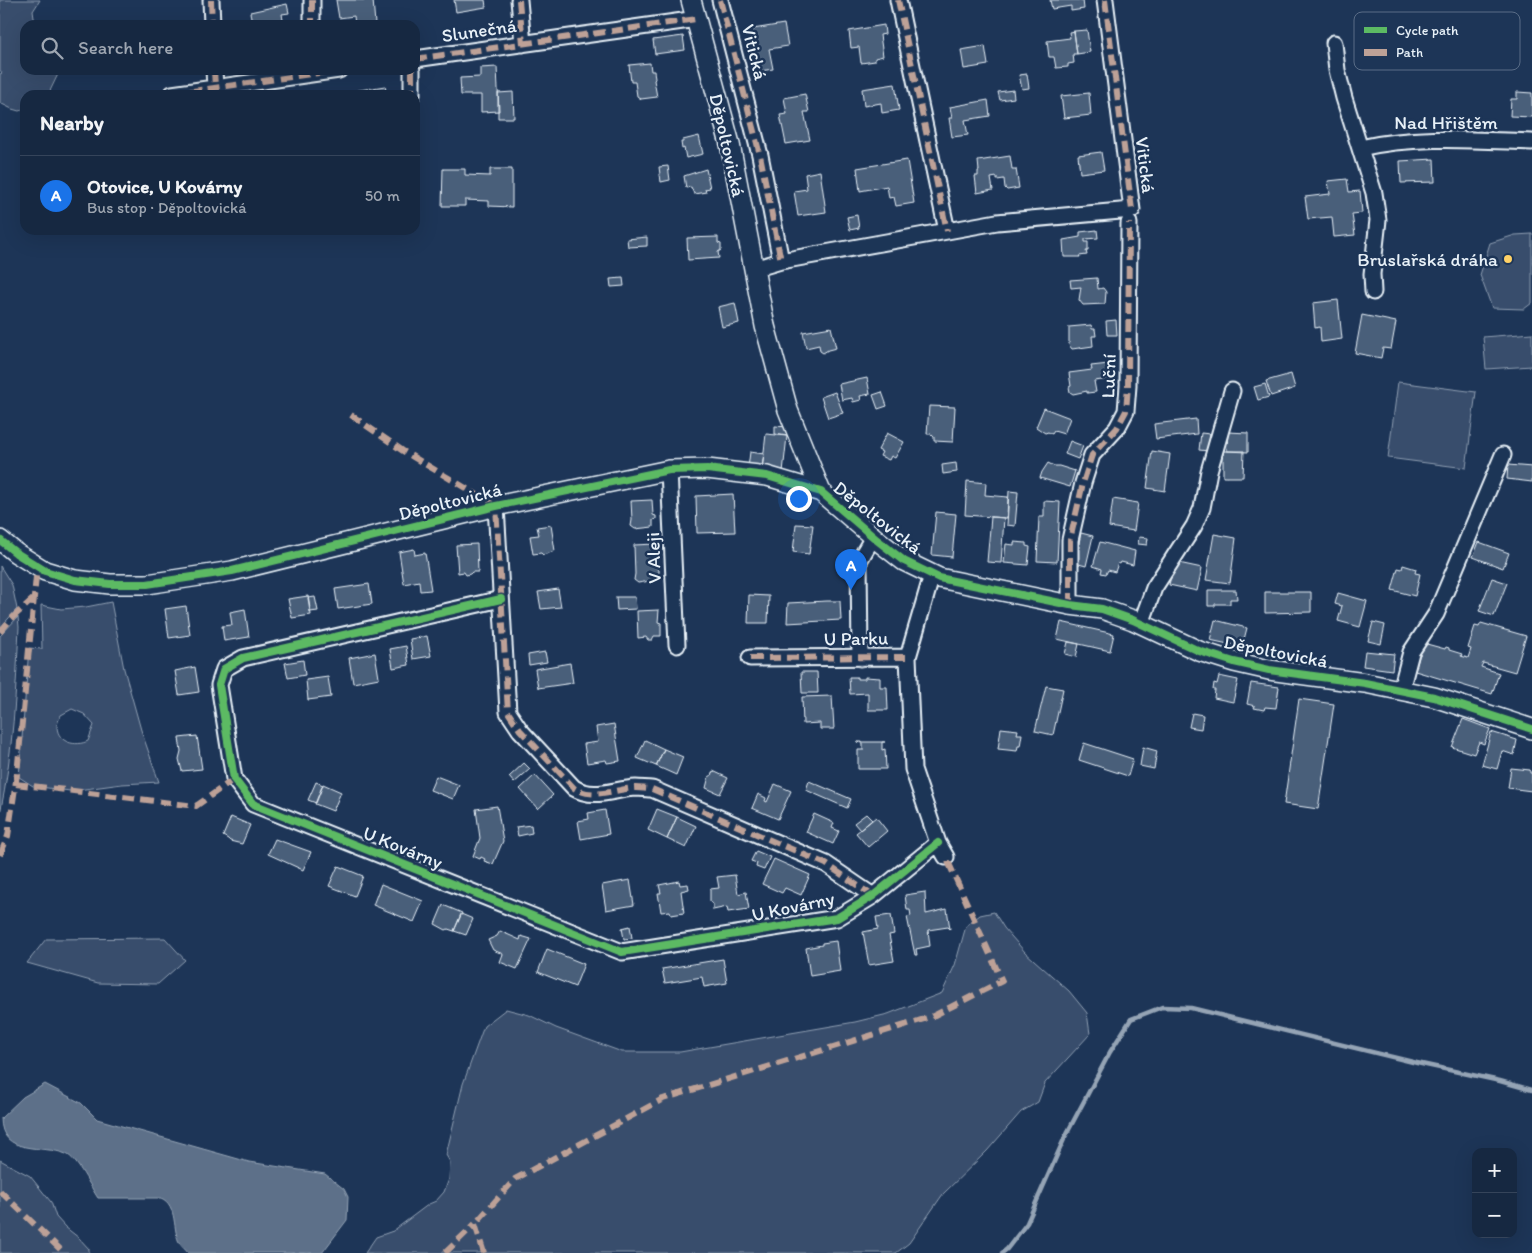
<!DOCTYPE html>
<html lang="en">
<head>
<meta charset="utf-8">
<style>
  :root { --surface:#162841; --page:#1f3048; --text:#f1f3f6; --muted:#9ea6b1; --line:#35445a; --accent:#1a73e8 }
  body { margin:0; font-family:Itim,sans-serif; background:var(--page); color:var(--text) }
  .controls { position:absolute; right:15px; bottom:15px; display:grid; overflow:hidden; border-radius:10px; box-shadow:0 5px 20px #0002 }
  .controls button { width:45px; height:45px; display:grid; place-items:center; padding:0; border:0; border-bottom:1px solid var(--line); background:var(--surface); color:var(--text); font:25px sans-serif }
  .you { position:absolute; left:798px; top:498px; width:18px; height:18px; margin:-12px; border:4px solid #fff; border-radius:50%; background:#1a73e8; box-shadow:0 0 0 8px #1a73e833 }
  .badge { display:grid; place-items:center; width:32px; height:32px; border-radius:50%; background:var(--accent); color:#fff; font-size:16px; font-weight:700 }
  .pin { position:absolute; translate:-50% -41px; filter:drop-shadow(0 1px 2px #0008) }
  .pin::after { content:''; position:absolute; top:26px; width:18px; height:15px; background:inherit; clip-path:polygon(0 0,100% 0,50% 100%) }
  .list { margin:0; padding:0; list-style:none }
  h2 { display:flex; justify-content:space-between; align-items:center; height:65px; margin:0; padding:0 20px; font-size:21px }
  h2 small { font-size:16px; font-weight:400; color:var(--muted) }
  .list li { display:grid; grid-template-columns:32px 1fr auto; gap:15px; align-items:center; box-sizing:border-box; height:80px; padding:0 20px; border-top:1px solid var(--line) }
  .list b { display:block; font-size:19px; white-space:nowrap }
  .list p { margin:0; font-size:16px; white-space:nowrap; color:var(--muted) }
  .list em { font-size:16px; font-style:normal; color:var(--muted) }
  .icon { flex:none; width:28px; height:28px; fill:none; stroke:currentColor; stroke-width:2; stroke-linecap:round; stroke-linejoin:round }
  .map { position:relative; flex:none; width:1532px; height:1253px; overflow:hidden }
  .search { position:absolute; background:var(--surface); box-shadow:0 5px 20px #0002; left:20px; top:20px; width:400px; height:55px; display:flex; align-items:center; gap:12px; box-sizing:border-box; padding:0 18px; border-radius:15px; color:var(--muted); font-size:19px }
  .panel { position:absolute; background:var(--surface); box-shadow:0 5px 20px #0002; left:20px; top:90px; width:400px; height:145px; border-radius:15px }
  .map>svg:first-child { display:block }
</style>
</head>
<body>
<div class="map">
<svg width="1532" height="1253" viewBox="0 0 1532 1253">
  <rect width="100%" height="100%" fill="#1d3557"/>
  <filter id="ink" filterUnits="userSpaceOnUse"><feTurbulence type="fractalNoise" baseFrequency=".02" numOctaves="2"/><feDisplacementMap in="SourceGraphic" scale="10" xChannelSelector="R" yChannelSelector="G"/><feConvolveMatrix kernelMatrix="1 2 1 2 8 2 1 2 1" color-interpolation-filters="sRGB"/></filter>
  <g filter="url(#ink)">
    <path fill="#374d6c" stroke="#909fb2" fill-rule="evenodd" d="M0,0H40L33,11L34,18L39,25H25V70H60L48,95H25V109L19,111L12,109L0,103V74L2,73L0,70Z
      M1532,234V303L1524,309L1492,308L1480,275L1490,243L1515,235Z
      M1532,333V366L1486,369L1483,337Z
      M1398,382L1476,392L1466,468L1388,458Z
      M0,566L12,585L17,609L0,628Z
      M111,602L124,669L141,730L159,782L122,784L70,791L33,786L19,777L29,648L42,649L41,605L61,609L86,607ZM72,709L84,714L94,725L88,741C76,747 58,743 57,727C57,723 59,719 61,715Z
      M18,617L19,627C16,691 13,752 0,814V636Z
      M994,912L1004,928L1025,952L1069,991L1087,1013L1090,1034L1045,1083L1038,1102L1021,1112L987,1151L943,1194L909,1243L896,1253H365L376,1237L393,1231L429,1204L436,1201L444,1192L449,1179L450,1162L446,1155L463,1084L484,1026L506,1009L529,1015L556,1028L622,1052H680L855,1022L888,1014L942,993L955,965L966,926L980,915Z
      M165,938L185,960L158,984L98,983L27,963L46,939Z
      M0,1160L30,1176L51,1202L56,1217L65,1227L79,1238L89,1249V1253H0Z"/>
    <path fill="#5d7089" stroke="#95a4b5" d="M45,1084L81,1103L97,1119L249,1162L325,1174L344,1189L348,1197L347,1220L322,1253H188C186,1250 182,1247 180,1244C172,1231 178,1205 161,1198H98C91,1188 77,1158 66,1154C43,1144 1,1157 1,1118L23,1097Z"/>
    <g fill="none" stroke-linecap="round" stroke-linejoin="round">
      <path stroke="#95a4b5" stroke-width="4.5" d="M1002,1253L1007,1249L1027,1223L1065,1137L1110,1052L1131,1019L1162,1007L1191,1008L1417,1063L1500,1081L1532,1090"/>
    </g>
    <path fill="#495e7a" stroke="#e8f1f8" d="M336,0H373L375,24L355,25L354,16L339,18Z
      M454,0H485L486,7L456,12Z
      M1050,0H1083L1084,9L1071,11V6L1052,9Z
      M287,4L289,13L282,14L283,20L276,21V25H252L250,12Z
      M784,24L788,46L769,49L773,69L760,71L753,29Z
      M884,25L885,34L880,35L883,56L875,58V61L861,63L859,47L851,48L849,31Z
      M1087,30L1090,52L1077,54L1074,31Z
      M1074,31L1077,54H1073L1074,63L1068,64V67L1056,68L1054,57H1049L1047,41L1070,38L1069,32Z
      M683,36L685,50L655,54L653,40Z
      M985,46L988,65L964,69L961,50Z
      M650,63L651,71H654L655,79L654,80L657,97L641,99L637,96L635,82H631L629,65Z
      M497,67L499,111L481,112V95H461L460,78L480,77V68Z
      M1027,74L1029,88L1022,89L1019,75Z
      M895,84L899,110L882,113L881,103L864,106L862,89Z
      M385,86L387,95H354L353,91Z
      M1013,90L1014,98L1000,100L998,92Z
      M513,92L514,118H498V93Z
      M1517,92L1532,93V117L1510,116L1511,99H1517Z
      M1089,93L1091,115L1064,118L1061,96Z
      M805,94L809,112H804L810,140L786,144L780,115L787,114L784,98Z
      M988,100L990,116L965,120L968,135L952,137L949,118H952L950,107Z
      M699,136L703,154L686,158L684,148L682,149L681,142H683V140Z
      M1101,152L1104,170L1080,173L1078,155Z
      M1010,156L1012,169H1016L1019,188L1007,190L1005,188L1004,179L997,180V177L991,178L993,190L977,193L975,176H978V171H979L978,161Z
      M1434,159L1435,182L1401,183L1400,161Z
      M907,160L914,203L896,206L894,197L889,198L887,186L860,191L857,168Z
      M668,166L670,180L661,182L659,167Z
      M443,169H465V175L490,176V169H512V207L489,206V201L465,200V206H442Z
      M706,169L710,188L705,189L706,192L694,194L691,187L686,188L684,176Z
      M820,171L826,212L798,216L794,191L807,189L805,174Z
      M1347,179L1349,192L1360,191L1362,213L1352,214L1355,235L1334,237L1332,217L1308,219L1305,197L1330,194L1328,181Z
      M857,215L859,228L850,230L847,217Z
      M1097,230L1098,238L1085,239V242H1088V251H1086L1087,255L1079,256L1080,257H1064L1063,240L1080,237V232Z
      M647,237V246L628,247L627,239Z
      M718,237V243L721,244V250L718,252L719,258L688,260L687,238Z
      M623,278L624,286L611,287L610,279Z
      M1097,278L1098,289L1103,288L1106,292L1105,304L1083,305L1079,300L1081,287L1071,288L1070,280Z
      M1338,300L1342,339L1321,342L1320,327L1315,328L1313,303Z
      M735,303L739,323L722,327L718,307Z
      M1362,315L1396,322L1391,349L1383,348L1381,358L1355,353Z
      M1116,320L1117,335H1107L1106,321Z
      M1091,325L1092,329H1095L1096,336H1092L1093,346L1072,349L1069,345V327Z
      M831,327L836,348L828,350L823,353L820,351L819,345L806,348L803,332Z
      M1109,364L1111,379L1094,381L1096,392L1087,393V391L1073,394L1070,392L1069,387L1071,386L1069,373L1092,370L1091,366Z
      M1291,374L1295,388L1271,396L1266,381Z
      M867,378L870,394L860,396L861,400L853,402L852,398L842,400L839,384Z
      M1265,384L1269,397L1258,400L1254,387Z
      M835,392L843,413L828,418L821,397Z
      M882,392L887,406L878,409L873,395Z
      M929,406L955,407L953,442L934,441V437L931,434H927Z
      M1044,408L1070,418L1064,434L1054,431L1052,434L1048,432L1045,433L1036,427Z
      M1196,419L1197,434L1156,439L1154,424Z
      M775,426L788,427L787,436L775,434Z
      M1228,432L1248,433V452L1227,451Z
      M887,433L904,442L895,458L891,456L889,460L880,456L882,452L878,450Z
      M1201,433L1210,434L1209,451L1199,450Z
      M766,434L787,436L783,472L762,469Z
      M1070,441L1083,446L1078,459L1065,454Z
      M1152,451L1170,454L1165,491L1147,488Z
      M1223,451H1244L1243,477H1223Z
      M750,452L764,454L762,469L748,468Z
      M956,463L957,472L943,474L942,465Z
      M1048,463L1054,466H1059L1075,471L1070,487L1040,478L1042,472Z
      M1508,465L1532,467V482L1507,479Z
      M967,481L986,483L985,495L1008,497L1007,518L965,515Z
      M1009,491L1018,492L1015,526L1007,525Z
      M733,494L735,532L697,533L696,496Z
      M1113,499L1138,503L1134,531L1109,527Z
      M652,500L653,515L656,516V519L653,520V527L635,529L631,526L632,520L631,501Z
      M1044,501L1060,502L1057,562L1037,561L1039,517H1044Z
      M936,512L956,514L952,557L932,555Z
      M991,517L1004,518L1001,563L987,562Z
      M796,524L813,525L809,554L793,552Z
      M551,525L555,551L543,555L541,553L533,554L530,536L539,535L537,527Z
      M1081,533L1093,536L1086,566L1075,563Z
      M1214,534L1236,538L1230,583L1206,580Z
      M1139,537L1148,538L1147,545L1138,544Z
      M1014,542L1026,543V546L1030,547L1028,565L1004,563L1006,544L1014,545Z
      M1100,542L1135,551L1133,565L1121,562L1120,564L1118,563L1115,572L1108,570L1106,574L1101,573L1102,569L1093,566Z
      M1479,542L1509,553L1503,568L1473,557Z
      M477,544L478,572H472L470,574L466,575L464,572L458,573L456,545Z
      M655,544L656,568L659,570V573L656,574V580L638,583L634,580L635,574L634,545Z
      M414,549L415,555L425,553L431,590L420,591L419,581L404,584L399,552Z
      M1174,562L1202,568L1197,591L1169,585Z
      M1403,565L1416,569L1415,573L1420,574L1415,596L1392,590L1398,568L1402,569Z
      M1492,578L1507,583L1494,616L1479,611Z
      M369,584L372,604L338,609L335,589Z
      M558,589L561,607L541,609L538,592Z
      M1208,590H1236L1237,599H1230V604H1215V606H1208Z
      M1265,592H1311V612L1265,613Z
      M1338,593L1367,601L1360,627L1338,621L1342,606L1335,604Z
      M749,595L769,596L768,623H748Z
      M308,596L311,615L292,618L288,599Z
      M315,597L318,611L310,612L308,598Z
      M616,597H635L636,609L617,610Z
      M827,601H840L841,620L787,623L788,603Z
      M186,606L190,635L169,638L165,609Z
      M245,609L249,637L224,641L222,626L232,625L230,612Z
      M659,610L658,622L661,623V636H654L652,640H648L646,637L638,638L637,611Z
      M1215,620L1247,628L1242,647L1210,640Z
      M1061,622L1114,634L1110,651L1057,639Z
      M1373,622L1385,625L1381,644L1368,641Z
      M1481,623L1526,636L1515,672L1483,663L1481,667L1499,673L1492,694L1415,671L1423,643L1445,649L1446,647L1449,648V650L1462,654L1461,656L1468,658L1471,649L1468,648L1475,626L1479,627Z
      M427,636L431,656L413,659L410,639Z
      M1068,642L1079,644L1076,657L1065,654Z
      M406,646L409,665L393,668L390,649Z
      M1365,651L1394,654L1392,670L1363,666Z
      M545,652L547,662L529,665L528,655Z
      M375,653L379,678L353,683L349,658Z
      M303,660L305,675L288,678L285,663Z
      M570,663L573,683L538,688L535,669Z
      M195,667L199,692L179,695L175,671Z
      M801,672H817L818,693H802Z
      M1219,676L1238,680L1233,702L1214,698L1215,690H1213L1214,683L1217,684Z
      M328,677L331,697L308,700L306,680Z
      M849,677H857V679H865V677L880,678V687H887L888,710H868V693L850,694Z
      M1251,683L1279,687L1276,708L1265,707L1264,710L1254,708L1255,706L1247,704Z
      M1046,686L1063,689L1053,735L1035,731Z
      M832,696L834,729H820V723L803,724L802,697Z
      M1299,699L1334,704L1318,809L1284,804Z
      M1192,713L1203,715L1201,729L1189,727Z
      M1463,719L1490,729L1484,744L1479,742L1474,754L1452,747Z
      M614,724L620,761L607,763L606,760L587,763L584,744L598,742L596,727Z
      M1001,728L1018,730L1017,734H1022L1020,746H1018L1017,751L998,749Z
      M1491,732L1517,740L1514,755L1502,751L1497,769L1482,765Z
      M197,736L202,769L182,771L179,759L181,751L179,738Z
      M645,740L664,749L656,766L637,758Z
      M857,742H885H882V750L885,749L886,769H858V750H863V743Z
      M1084,743L1133,759L1128,776L1079,760Z
      M1143,747L1157,751L1154,769L1140,766Z
      M664,749L683,757L676,775L656,766Z
      M524,763L530,769L514,783L509,777Z
      M1511,768L1530,770V773H1532V791L1508,788Z
      M713,771L728,778L720,794L706,788L709,776H711Z
      M535,775L553,795L538,809L520,789Z
      M436,776L459,785L453,799L430,790Z
      M809,781L851,799L847,808L806,790Z
      M316,782L323,785L316,803L308,800Z
      M323,784L341,792L333,811L315,804Z
      M775,784L791,791L778,819L752,808L758,794L766,798L765,801L767,802Z
      M497,806L503,841L493,864L484,861L485,859L481,857L480,859L473,856L480,838L476,809Z
      M657,809L677,817L667,839L648,830Z
      M605,810L609,834L581,839L578,821L589,819L588,813Z
      M814,814L834,823L832,828L839,831L833,844L806,832Z
      M866,814L872,820L860,830L854,823Z
      M231,817L250,825L242,844L230,841L228,839L223,836Z
      M677,817L696,826L686,848L667,839Z
      M876,817L887,831L868,847L856,833Z
      M531,825L532,833L518,836L516,827Z
      M275,839L311,852L303,870L268,854Z
      M756,851L770,857L764,870L756,867L757,863L751,861Z
      M774,859L810,875L801,895L785,888L782,893L762,884Z
      M338,866L363,876L355,896L329,886Z
      M735,875L738,894L746,892L749,909L728,912L727,907L713,910V904L710,902V889L719,888L717,877Z
      M630,880L634,905L606,910L602,885Z
      M679,881L680,885L688,884L689,889L681,891L684,913L671,915L670,911L661,912L658,893H661L659,885Z
      M381,884L423,901L414,922L373,905Z
      M925,892L926,914L947,909L950,929L948,927L928,930L930,946L916,949L917,955H915L907,917L911,916L910,910H907L905,895Z
      M443,905L462,913L454,931L448,929L446,930L435,924Z
      M461,914L473,919L466,935L454,931Z
      M891,915L894,934L889,935L894,961L869,965L863,932L878,929L876,917Z
      M630,926L632,938L624,939L622,928Z
      M500,931L520,940L521,936L531,939L517,969L500,962L503,954L493,950L488,940L497,936Z
      M836,941L840,971L810,976L806,948L822,945V943Z
      M547,949L584,964L575,987L538,972Z
      M723,959L727,983L704,987L702,977L665,983L662,969Z"/>
    <g fill="none" stroke-linecap="round" stroke-linejoin="round">
      <defs>
        <path id="minor" d="M211,0L212,25
          M312,0V25
          M519,0L523,44
          M720,0L760,155L781,261
          M898,0L947,231
          M1334,43L1337,70L1344,98L1374,193L1378,220L1372,274L1373,292
          M415,59L697,19
          M214,70L215,87
          M412,70V95
          M172,94L339,70
          M1360,148C1417,135 1474,140 1532,142
          M754,269L781,261L997,222L1132,210L1105,0
          M669,470L677,645
          M496,506L508,712L520,730L574,788C594,800 614,789 636,788C641,788 647,789 652,789L826,864L873,896
          M932,575L908,657L913,769L938,843L946,857
          M501,599L243,658L224,669L219,685L234,779L253,804L622,952L837,918L873,896L938,843
          M1070,605V540L1083,483L1092,455L1117,428L1126,411L1128,386L1129,223
          M1141,624L1154,588L1194,526L1202,508L1209,471L1232,391
          M750,658L908,657
          M860,658L859,561L873,537
          M1401,690L1411,652L1436,614L1503,455"/>
        <path id="tertiary" d="M691,0L730,144L765,326L788,410L821,492
          M0,540L16,553L45,571L75,580L110,584H147L232,571L496,506L669,470L707,469L767,476L821,492L877,540L904,561L939,578L1070,605L1102,609L1133,620L1199,651L1234,662L1269,670L1365,683L1434,697L1532,729"/>
      </defs>
      <use href="#minor" stroke="#e8f1f8" stroke-width="19"/>
      <use href="#tertiary" stroke="#e8f1f8" stroke-width="22"/>
      <use href="#minor" stroke="#1d3557" stroke-width="15"/>
      <use href="#tertiary" stroke="#1d3557" stroke-width="19"/>
      <path stroke="#bda197" stroke-width="6" stroke-dasharray="12 6" stroke-linecap="butt" d="M211,0L212,25
        M312,0V25
        M519,0L523,44
        M720,0L760,155L781,261
        M898,0L947,231
        M1105,0L1132,210
        M415,59L697,19
        M214,70L215,87
        M412,70V95
        M172,94L339,70
        M351,415L403,451L496,506L508,712L520,730L574,788C594,800 614,789 636,788C641,788 647,789 652,789L826,864L873,896
        M1070,605V540L1083,483L1092,455L1117,428L1126,411L1128,386L1129,223
        M0,632L11,619L34,598
        M750,658L908,657
        M16,784L196,806L234,779
        M0,855L8,836L17,774L37,566
        M0,1191L64,1253
        M445,1253L475,1224
        M484,1253L475,1224L515,1179L663,1099L931,1017L1002,981L946,857"/>
      <defs>
        <path id="cycleway" d="M0,540L16,553L45,571L75,580L110,584H147L232,571L496,506L669,470L707,469L767,476L821,492L877,540L904,561L939,578L1070,605L1102,609L1133,620L1199,651L1234,662L1269,670L1365,683L1434,697L1532,729
          M501,599L243,658L224,669L219,685L234,779L253,804L622,952L837,918L873,896L938,843"/>
      </defs>
      <use href="#cycleway" stroke="#1d3557" stroke-width="11"/>
      <use href="#cycleway" stroke="#5cba63" stroke-width="8"/>
    </g>
  </g>
  <circle fill="#ffd166" stroke="#1d3557" stroke-width="2" cx="1508" cy="259" r="5"/>
  <g text-anchor="middle" stroke-width="5" stroke-linejoin="round" paint-order="stroke">
    <g font-size="19" fill="#e8f1f8" stroke="#1d3557">
      <text transform="translate(479 30) rotate(-8)" y="7">Slunečná</text>
      <text transform="translate(755 52) rotate(76)" y="7">Vitická</text>
      <text x="1446" y="129">Nad Hřištěm</text>
      <text transform="translate(728 145) rotate(77)" y="7">Děpoltovická</text>
      <text transform="translate(1146 165) rotate(83)" y="7">Vitická</text>
      <text transform="translate(1108 376) rotate(-88)" y="7">Luční</text>
      <text transform="translate(450 501) rotate(-14)" y="7">Děpoltovická</text>
      <text transform="translate(878 517) rotate(38)" y="7">Děpoltovická</text>
      <text transform="translate(653 558) rotate(-92)" y="7">V Aleji</text>
      <text transform="translate(856 638) rotate(-1)" y="7">U Parku</text>
      <text transform="translate(1276 651) rotate(11)" y="7">Děpoltovická</text>
      <text transform="translate(403 847) rotate(22)" y="7">U Kovárny</text>
      <text transform="translate(793 906) rotate(-12)" y="7">U Kovárny</text>
    </g>
    <g font-size="19" fill="#e8f1f8" stroke="#1d3557" text-anchor="end">
      <text x="1498" y="266">Bruslařská dráha</text>
    </g>
  </g>
  <rect x="1354" y="12" width="166" height="58" rx="8" fill="#1d3557" stroke="#5a6d87" stroke-width="1"/>
  <rect x="1364" y="27" width="23" height="6" fill="#5cba63"/>
  <rect x="1364" y="49" width="23" height="7" fill="#bda197"/>
  <g font-size="14" fill="#e8f1f8">
    <text x="1396" y="35">Cycle path</text>
    <text x="1396" y="57">Path</text>
  </g>
</svg>
<div class="controls">
<button>+</button>
<button>−</button>
</div>
<div class="you"></div>
<div class="pin badge" style="left:851px;top:590px">A</div>
<div class="search"><svg class="icon" aria-label="search" viewBox="0 0 24 24"><circle cx="10" cy="10" r="6"/><path d="M15 15l6 6"/></svg>Search here</div>
<section class="panel">
<h2>Nearby<small></small></h2>
<ul class="list">
<li><span class="badge">A</span><div><b>Otovice, U Kovárny</b><p>Bus stop · Děpoltovická</p></div><em>50 m</em></li>
</ul>
</section>
</div>
</body>
</html>
